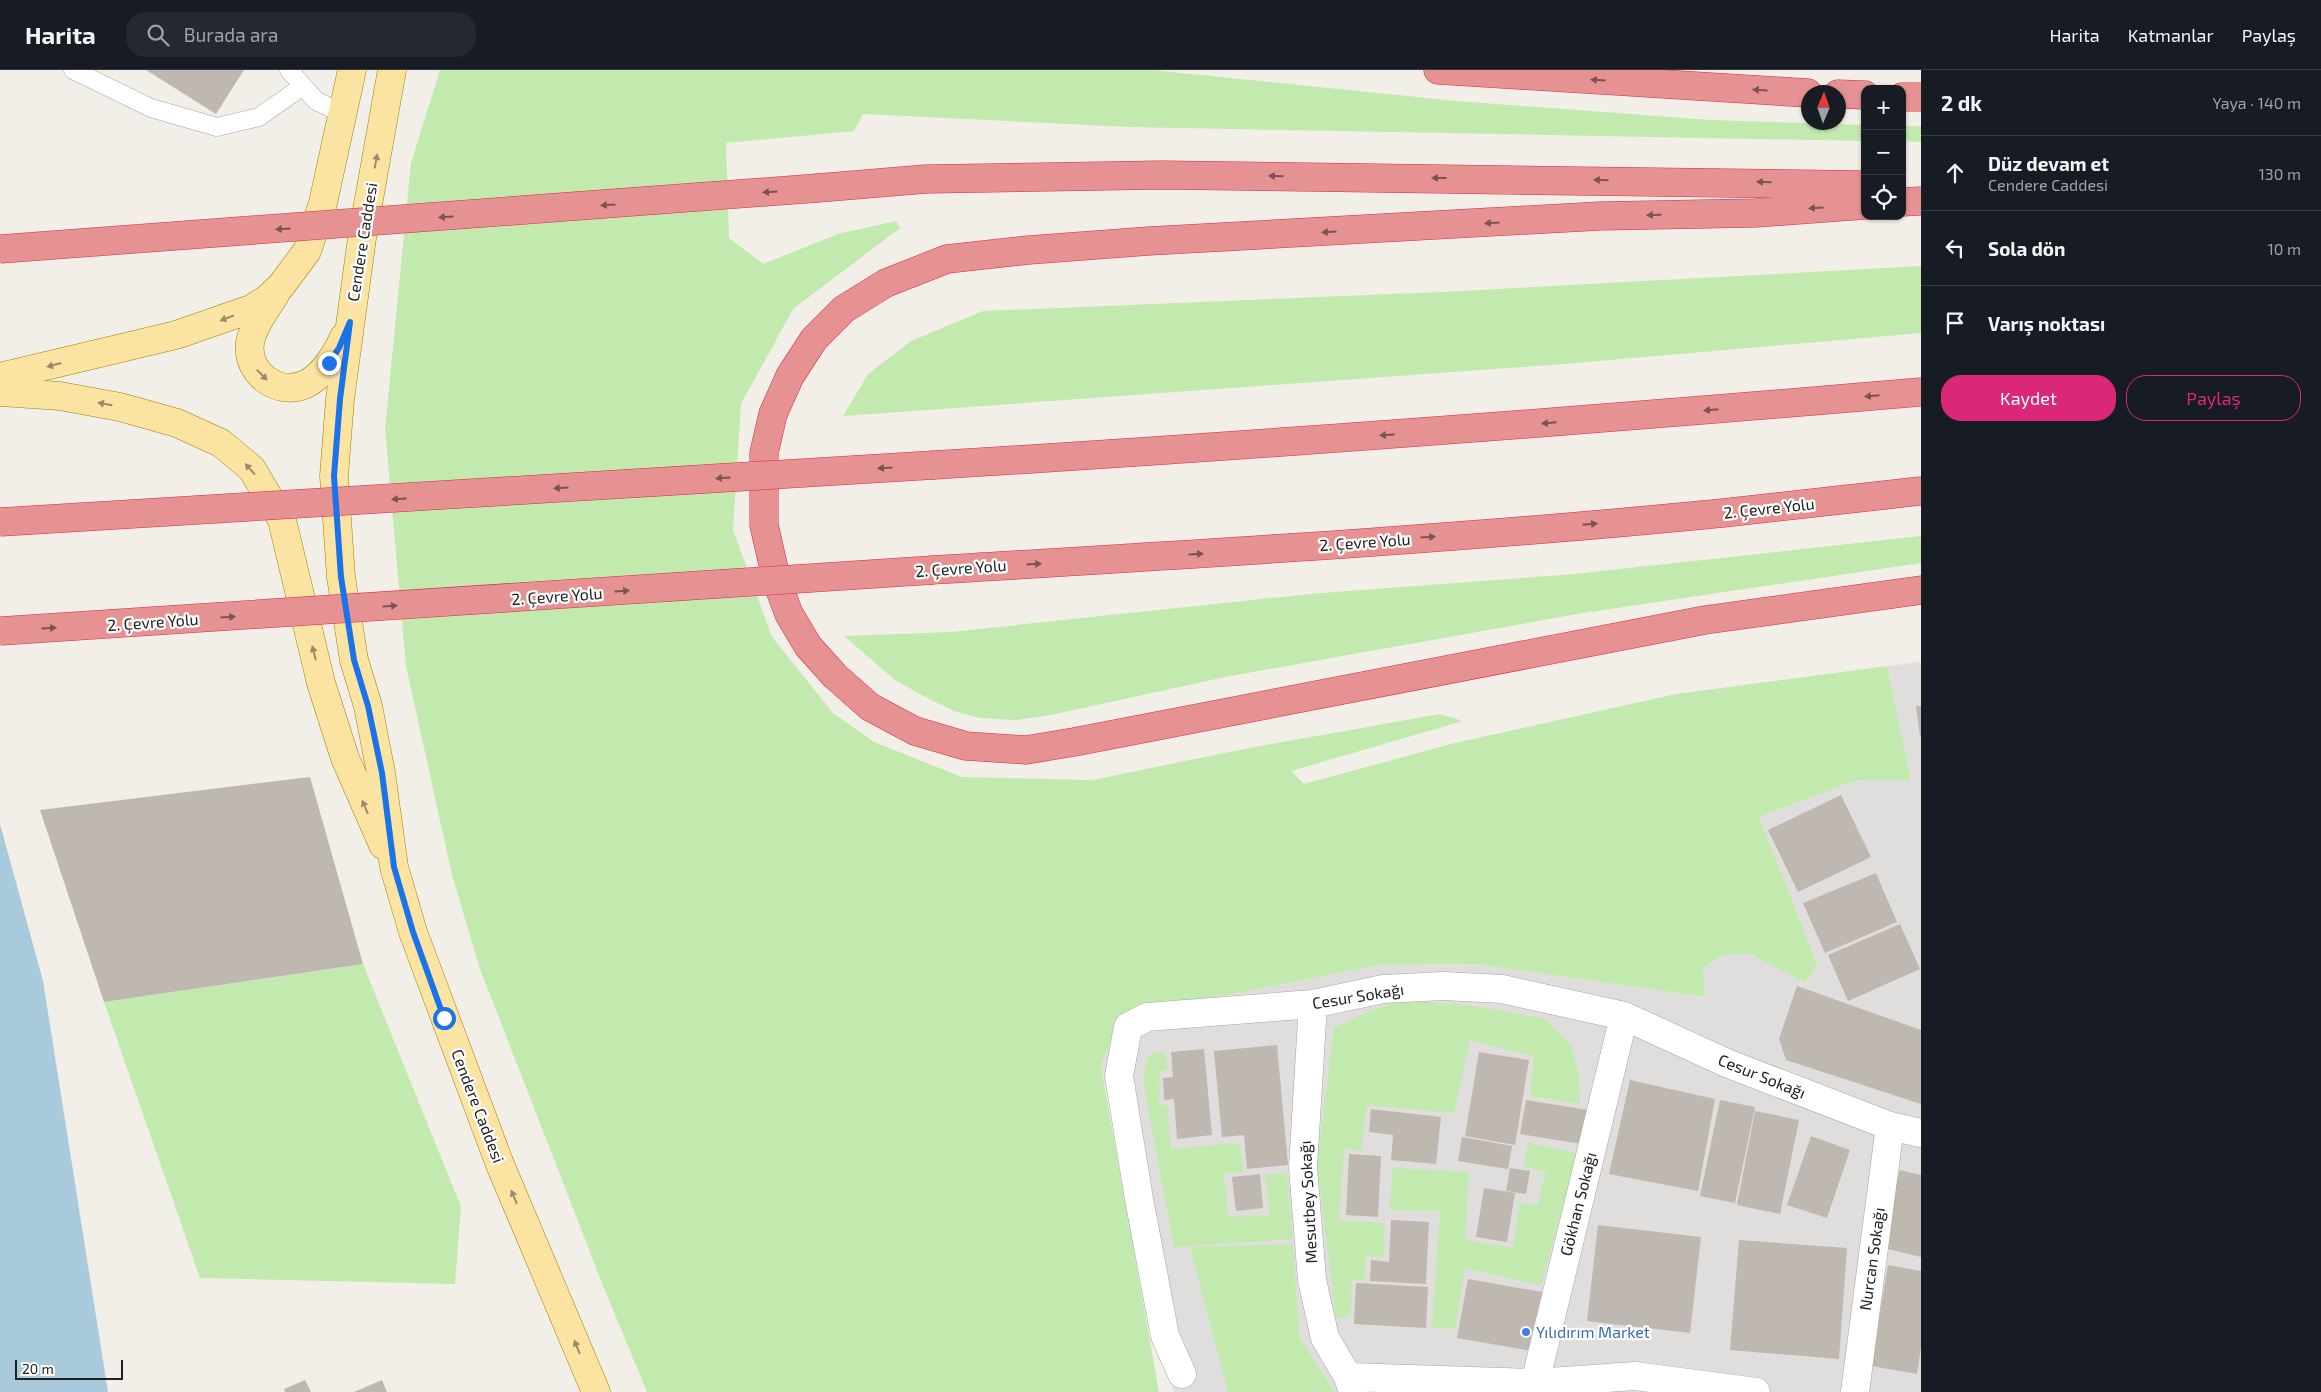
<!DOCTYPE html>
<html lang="tr">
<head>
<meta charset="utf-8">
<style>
  :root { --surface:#171b24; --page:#242831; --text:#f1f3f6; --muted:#9ea1a6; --line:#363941; --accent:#db2777 }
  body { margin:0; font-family:"Exo 2",sans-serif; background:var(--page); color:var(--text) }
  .controls { position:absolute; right:15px; top:15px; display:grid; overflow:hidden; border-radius:10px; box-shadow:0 1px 4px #0004 }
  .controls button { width:45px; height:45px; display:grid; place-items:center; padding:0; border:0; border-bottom:1px solid var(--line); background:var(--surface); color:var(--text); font:25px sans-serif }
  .compass { position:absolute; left:1801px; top:15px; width:45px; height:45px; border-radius:50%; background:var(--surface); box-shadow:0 1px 4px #0004; rotate:2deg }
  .scale { position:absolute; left:15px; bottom:12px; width:108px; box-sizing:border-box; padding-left:5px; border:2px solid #212121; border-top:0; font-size:14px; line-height:18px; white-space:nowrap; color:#212121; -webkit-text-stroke:4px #fff; paint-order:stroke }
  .stop { position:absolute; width:15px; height:15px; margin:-11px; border:4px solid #1a73e8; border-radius:50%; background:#fff }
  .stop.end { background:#1a73e8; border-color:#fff; box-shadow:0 1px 5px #0008 }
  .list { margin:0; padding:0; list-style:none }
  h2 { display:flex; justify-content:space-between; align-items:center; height:65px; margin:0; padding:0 20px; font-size:21px }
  h2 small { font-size:16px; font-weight:400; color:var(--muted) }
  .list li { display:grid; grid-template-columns:32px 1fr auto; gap:15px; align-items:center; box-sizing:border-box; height:75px; padding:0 20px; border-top:1px solid var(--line) }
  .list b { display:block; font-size:19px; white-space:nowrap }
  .list p { margin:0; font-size:16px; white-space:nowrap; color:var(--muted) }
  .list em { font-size:16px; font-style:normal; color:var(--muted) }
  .actions { display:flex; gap:10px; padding:15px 20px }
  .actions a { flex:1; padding:11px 0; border:1px solid var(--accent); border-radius:20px; text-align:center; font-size:18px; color:var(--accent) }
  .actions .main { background:var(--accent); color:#fff }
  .icon { flex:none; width:28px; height:28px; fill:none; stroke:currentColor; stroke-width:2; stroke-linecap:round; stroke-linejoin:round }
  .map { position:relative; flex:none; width:1921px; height:1322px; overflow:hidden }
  header { display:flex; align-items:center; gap:30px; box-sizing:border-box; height:70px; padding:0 25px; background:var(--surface); border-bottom:1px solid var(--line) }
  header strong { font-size:24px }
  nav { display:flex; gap:28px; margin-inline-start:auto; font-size:18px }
  .search { width:350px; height:45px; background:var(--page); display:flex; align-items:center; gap:12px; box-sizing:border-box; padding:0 18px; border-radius:20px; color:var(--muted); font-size:19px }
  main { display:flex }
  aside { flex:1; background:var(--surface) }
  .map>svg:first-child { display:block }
</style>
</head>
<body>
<header>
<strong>Harita</strong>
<div class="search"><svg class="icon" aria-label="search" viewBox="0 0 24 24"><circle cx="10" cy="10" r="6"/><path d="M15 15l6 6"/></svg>Burada ara</div>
<nav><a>Harita</a><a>Katmanlar</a><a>Paylaş</a></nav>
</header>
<main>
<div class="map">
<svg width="1921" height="1322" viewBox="0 0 1921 1322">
  <rect width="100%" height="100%" fill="#f1efe7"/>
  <path fill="#dfdedd" d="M1921,592V1322H1174L1101,996L1121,946L1378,895L1475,894L1704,927L1703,898L1721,886L1748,883L1804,912L1818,896L1759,747L1857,710H1911L1887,596Z"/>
  <path fill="#c2eaae" d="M440,0H1153L1456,31L1711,50L1865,55V71L1128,57L863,44L854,61L726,73L729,168L763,194L838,164L896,151L900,158L793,239L741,334L733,460L772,567L833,643L874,672L962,707L1092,710L1249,678L1440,644L1463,651L1291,701L1304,714L1455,673L1676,624L1887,596L1911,710H1857L1759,747L1818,896L1804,912L1748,883L1721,886L1703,898L1705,927L1475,894L1378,895L1121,946L1101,996L1159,1322H647L604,1218L480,899L452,805L406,596L385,359L411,93Z
    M1902,56H1921V72L1902,71Z
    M1921,196V263L1564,294L843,346L868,304L911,271L983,241L1441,222Z
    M1921,466V493L1583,543L1225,607L1051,645L1016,650L980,648L954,641L929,629L895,610L844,566L951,562L1309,524L1575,504Z
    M363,894L461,1137L455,1214L200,1208L104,932Z
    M1404,930L1475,936L1546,949L1571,976L1579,1006L1580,1034L1530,1026L1534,986L1470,970L1454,1043L1367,1035L1361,1081L1344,1078L1339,1151L1385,1153L1384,1187L1366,1186L1364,1210H1352L1351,1245L1336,1249L1317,1093L1334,958L1372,940Z
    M1154,982L1165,984L1168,999L1160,1002L1159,1035H1167L1171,1079L1239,1073L1244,1102L1224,1103L1228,1147L1270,1145L1265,1105L1287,1102L1293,1169L1174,1177L1143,1011L1147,989Z
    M1528,1073L1578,1083L1541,1215L1465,1198L1455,1259L1432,1257L1440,1141L1389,1140L1393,1098L1469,1102L1465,1170L1513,1178L1519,1132L1538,1136L1545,1102L1524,1096Z
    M1293,1174L1299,1266L1334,1322H1228L1190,1177Z"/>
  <path fill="#a9c9dd" d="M0,754L43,911L108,1322H0Z"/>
  <path fill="#beb8b0" d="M146,0H244L216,44Z
    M1916,636H1921V666H1920Z
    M310,707L363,894L104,932L40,740Z
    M1841,725L1871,787L1798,822L1768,760Z
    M1876,803L1897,852L1825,883L1803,833Z
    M1900,854L1920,899L1848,931L1828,885Z
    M1797,916L1921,960V1034L1786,990L1779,969Z
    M1277,975L1288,1095L1247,1099L1244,1065L1222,1067L1214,981Z
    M1204,979L1212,1065L1177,1069L1174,1029L1164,1030L1163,1008L1173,1007L1171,982Z
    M1479,982L1529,990L1515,1075L1465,1066Z
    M1630,1010L1715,1029L1698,1121L1609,1104Z
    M1526,1030L1588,1040L1582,1074L1520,1064Z
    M1720,1030L1755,1037L1735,1133L1700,1126Z
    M1371,1039L1441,1047L1436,1094L1391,1090L1393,1065L1369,1062Z
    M1755,1041L1799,1050L1780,1144L1737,1135Z
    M1811,1066L1850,1080L1827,1148L1787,1135Z
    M1462,1067L1512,1076L1508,1099L1458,1091Z
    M1349,1084L1381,1086L1378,1147L1346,1145Z
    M1510,1098L1530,1101L1526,1124L1506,1121Z
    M1900,1100L1921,1105V1187L1880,1177Z
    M1260,1104L1263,1138L1236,1141L1232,1107Z
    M1484,1118L1515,1123L1507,1172L1476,1167Z
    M1391,1150L1429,1152L1426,1214L1370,1211L1371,1190L1389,1192Z
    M1598,1155L1701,1167L1690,1263L1587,1251Z
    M1739,1170L1847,1178L1839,1289L1730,1280Z
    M1888,1195L1921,1201V1277L1917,1304L1871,1296Z
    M1468,1209L1548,1223L1537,1282L1457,1268Z
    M1356,1213L1428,1217L1426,1258L1354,1254Z
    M305,1310L311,1322H285L284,1319Z
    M382,1310L387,1322H354Z"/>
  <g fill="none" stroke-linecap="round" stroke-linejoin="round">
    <defs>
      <path id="service" d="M73,0L151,38L217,57L259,47L303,16
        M289,0L316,31L342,43"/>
      <path id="minor" d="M1313,934L1303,1097L1312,1210L1325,1268L1348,1307L1353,1322
        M1182,1304L1165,1266L1139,1129L1119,1006L1128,957L1147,947L1313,934L1383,919L1443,916L1502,919L1624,946L1729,994L1890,1056L1921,1063
        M1348,1307L1535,1313L1635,1306L1756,1322
        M1538,1322L1535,1313L1624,946
        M1855,1322L1890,1056"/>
      <path id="primary" d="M392,0L362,168L340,329L334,406L341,507L354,590L368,636L381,703L394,797L413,862L499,1092L596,1322
        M275,225C266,239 253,256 250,273C246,303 278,327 306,314C323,306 337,283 344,267
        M0,307L176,265L251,239L267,229L281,216L307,181L323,133L352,0
        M0,322L60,326L120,337L177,353L221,373L252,399L282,450L321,613L345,688L383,775"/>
      <path id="motorway" d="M1438,0L1808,23
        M1838,24L1865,25
        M1902,27H1921
        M818,118L926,109L1161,105L1865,115
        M1902,132L1921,131
        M1865,135L1756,143L1600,146L1149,171L1029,180L947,189L886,213L844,239L814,269L790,306L773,344L764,383V455L777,512L789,544L808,576L835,606L870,637L915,661L966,676L1026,680L1074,672L1705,550L1921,520
        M934,395C1263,375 1592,350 1921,322
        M933,500C1196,484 1460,469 1723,443C1789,436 1855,428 1921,421"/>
    </defs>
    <use href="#service" stroke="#a5a5a5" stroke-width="19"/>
    <use href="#minor" stroke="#a5a5a5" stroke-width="29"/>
    <use href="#primary" stroke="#9b8202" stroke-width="29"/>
    <use href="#motorway" stroke="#d92a49" stroke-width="29"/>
    <use href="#service" stroke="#fff" stroke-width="18"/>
    <use href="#minor" stroke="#fff" stroke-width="28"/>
    <use href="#primary" stroke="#fbe3a2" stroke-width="28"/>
    <use href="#motorway" stroke="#e69192" stroke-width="28"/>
    <defs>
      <path id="motorway-bridge" d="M0,179L818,118
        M0,452L934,395
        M0,561L933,500"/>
    </defs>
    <use href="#motorway-bridge" stroke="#d92a49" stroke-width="29" stroke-linecap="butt"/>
    <use href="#motorway-bridge" stroke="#e69192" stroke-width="28"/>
  </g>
  <defs><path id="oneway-solid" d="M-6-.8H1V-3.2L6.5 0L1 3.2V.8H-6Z" transform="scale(1.25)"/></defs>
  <g fill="#7a5354">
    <use href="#oneway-solid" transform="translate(1598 10) rotate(-176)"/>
    <use href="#oneway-solid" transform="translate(1760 20) rotate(-177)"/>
    <use href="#oneway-solid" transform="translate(1276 106) rotate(-179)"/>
    <use href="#oneway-solid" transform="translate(1439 108) rotate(-180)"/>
    <use href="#oneway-solid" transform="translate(1601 110) rotate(-179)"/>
    <use href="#oneway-solid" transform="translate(1764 112) rotate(-179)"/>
    <use href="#oneway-solid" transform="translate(770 122) rotate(176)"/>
    <use href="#oneway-solid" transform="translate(608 135) rotate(176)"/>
    <use href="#oneway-solid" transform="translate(1816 138) rotate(176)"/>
    <use href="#oneway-solid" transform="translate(1654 145) rotate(179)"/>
    <use href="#oneway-solid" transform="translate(446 147) rotate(176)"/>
    <use href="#oneway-solid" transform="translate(1492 153) rotate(177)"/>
    <use href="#oneway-solid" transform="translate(283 159) rotate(176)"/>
    <use href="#oneway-solid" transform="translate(1329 162) rotate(177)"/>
    <use href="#oneway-solid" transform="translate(1872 326) rotate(175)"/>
    <use href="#oneway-solid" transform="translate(1711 340) rotate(175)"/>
    <use href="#oneway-solid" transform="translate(1549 353) rotate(175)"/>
    <use href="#oneway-solid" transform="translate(1387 365) rotate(176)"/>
    <use href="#oneway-solid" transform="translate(885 398) rotate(176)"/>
    <use href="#oneway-solid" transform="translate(723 408) rotate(176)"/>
    <use href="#oneway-solid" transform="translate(561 418) rotate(176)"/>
    <use href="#oneway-solid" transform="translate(399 429) rotate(176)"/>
    <use href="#oneway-solid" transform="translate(1590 454) rotate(-5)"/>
    <use href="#oneway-solid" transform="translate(1428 467) rotate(-4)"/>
    <use href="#oneway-solid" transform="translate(1196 484) rotate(-4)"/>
    <use href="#oneway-solid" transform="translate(1034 494) rotate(-4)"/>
    <use href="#oneway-solid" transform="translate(622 521) rotate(-4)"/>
    <use href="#oneway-solid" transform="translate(390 536) rotate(-4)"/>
    <use href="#oneway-solid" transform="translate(228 547) rotate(-4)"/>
    <use href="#oneway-solid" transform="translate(49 558) rotate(-3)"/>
  </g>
  <g fill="#998c68">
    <use href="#oneway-solid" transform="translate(376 91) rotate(-80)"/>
    <use href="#oneway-solid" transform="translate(227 248) rotate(159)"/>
    <use href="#oneway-solid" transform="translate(54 295) rotate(165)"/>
    <use href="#oneway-solid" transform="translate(262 305) rotate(46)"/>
    <use href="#oneway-solid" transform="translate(105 334) rotate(-170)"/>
    <use href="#oneway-solid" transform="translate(250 399) rotate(-132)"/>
    <use href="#oneway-solid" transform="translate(314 583) rotate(-104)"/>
    <use href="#oneway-solid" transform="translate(365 737) rotate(-113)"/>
    <use href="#oneway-solid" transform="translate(514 1127) rotate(-113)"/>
    <use href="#oneway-solid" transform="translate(577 1277) rotate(-112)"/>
  </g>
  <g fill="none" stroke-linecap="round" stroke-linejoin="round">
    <path stroke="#1a73e8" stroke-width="6" d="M329,293L339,278L350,252L340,329L334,406L341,507L354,590L368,636L382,703L394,797L413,862L444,948"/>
  </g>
  <circle fill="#3f7fe0" stroke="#fff" stroke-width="2" cx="1526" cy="1262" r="5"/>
  <g text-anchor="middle" stroke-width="4.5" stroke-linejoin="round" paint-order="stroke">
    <g font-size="16" fill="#212121" stroke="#fff">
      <text transform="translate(362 172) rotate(-81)" y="6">Cendere Caddesi</text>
      <text transform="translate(1769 438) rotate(-6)" y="6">2. Çevre Yolu</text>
      <text transform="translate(1365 472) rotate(-4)" y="6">2. Çevre Yolu</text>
      <text transform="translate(961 498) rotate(-4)" y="6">2. Çevre Yolu</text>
      <text transform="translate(557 526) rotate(-4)" y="6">2. Çevre Yolu</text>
      <text transform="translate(153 552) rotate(-4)" y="6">2. Çevre Yolu</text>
      <text transform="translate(1358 926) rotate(-9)" y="6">Cesur Sokağı</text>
      <text transform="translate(1762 1006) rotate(22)" y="6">Cesur Sokağı</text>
      <text transform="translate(478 1036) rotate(69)" y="6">Cendere Caddesi</text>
      <text transform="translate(1308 1132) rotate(-93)" y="6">Mesutbey Sokağı</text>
      <text transform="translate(1578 1134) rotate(-76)" y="6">Gökhan Sokağı</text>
      <text transform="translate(1872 1189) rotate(-82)" y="6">Nurcan Sokağı</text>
    </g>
    <g font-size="16" fill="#366cbe" stroke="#fff" text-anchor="start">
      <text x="1536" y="1268">Yılıdırım Market</text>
    </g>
  </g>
</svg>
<div class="controls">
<button>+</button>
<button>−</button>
<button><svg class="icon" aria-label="locate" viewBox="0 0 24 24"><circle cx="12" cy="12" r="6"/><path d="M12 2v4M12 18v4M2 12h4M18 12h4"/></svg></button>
</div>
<svg class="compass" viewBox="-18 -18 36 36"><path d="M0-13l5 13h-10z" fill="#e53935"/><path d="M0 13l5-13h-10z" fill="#9ea1a6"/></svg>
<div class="scale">20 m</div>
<div class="stop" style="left:444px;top:948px"></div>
<div class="stop end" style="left:329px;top:293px"></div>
</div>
<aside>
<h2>2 dk<small>Yaya · 140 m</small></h2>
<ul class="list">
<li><svg class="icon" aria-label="ahead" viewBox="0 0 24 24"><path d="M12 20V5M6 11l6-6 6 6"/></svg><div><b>Düz devam et</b><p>Cendere Caddesi</p></div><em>130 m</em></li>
<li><svg class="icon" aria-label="left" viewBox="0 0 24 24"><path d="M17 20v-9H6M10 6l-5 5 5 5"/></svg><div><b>Sola dön</b></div><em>10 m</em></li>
<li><svg class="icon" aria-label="arrive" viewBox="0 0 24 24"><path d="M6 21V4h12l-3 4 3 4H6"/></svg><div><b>Varış noktası</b></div></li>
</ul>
<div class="actions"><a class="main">Kaydet</a><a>Paylaş</a></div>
</aside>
</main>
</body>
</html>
